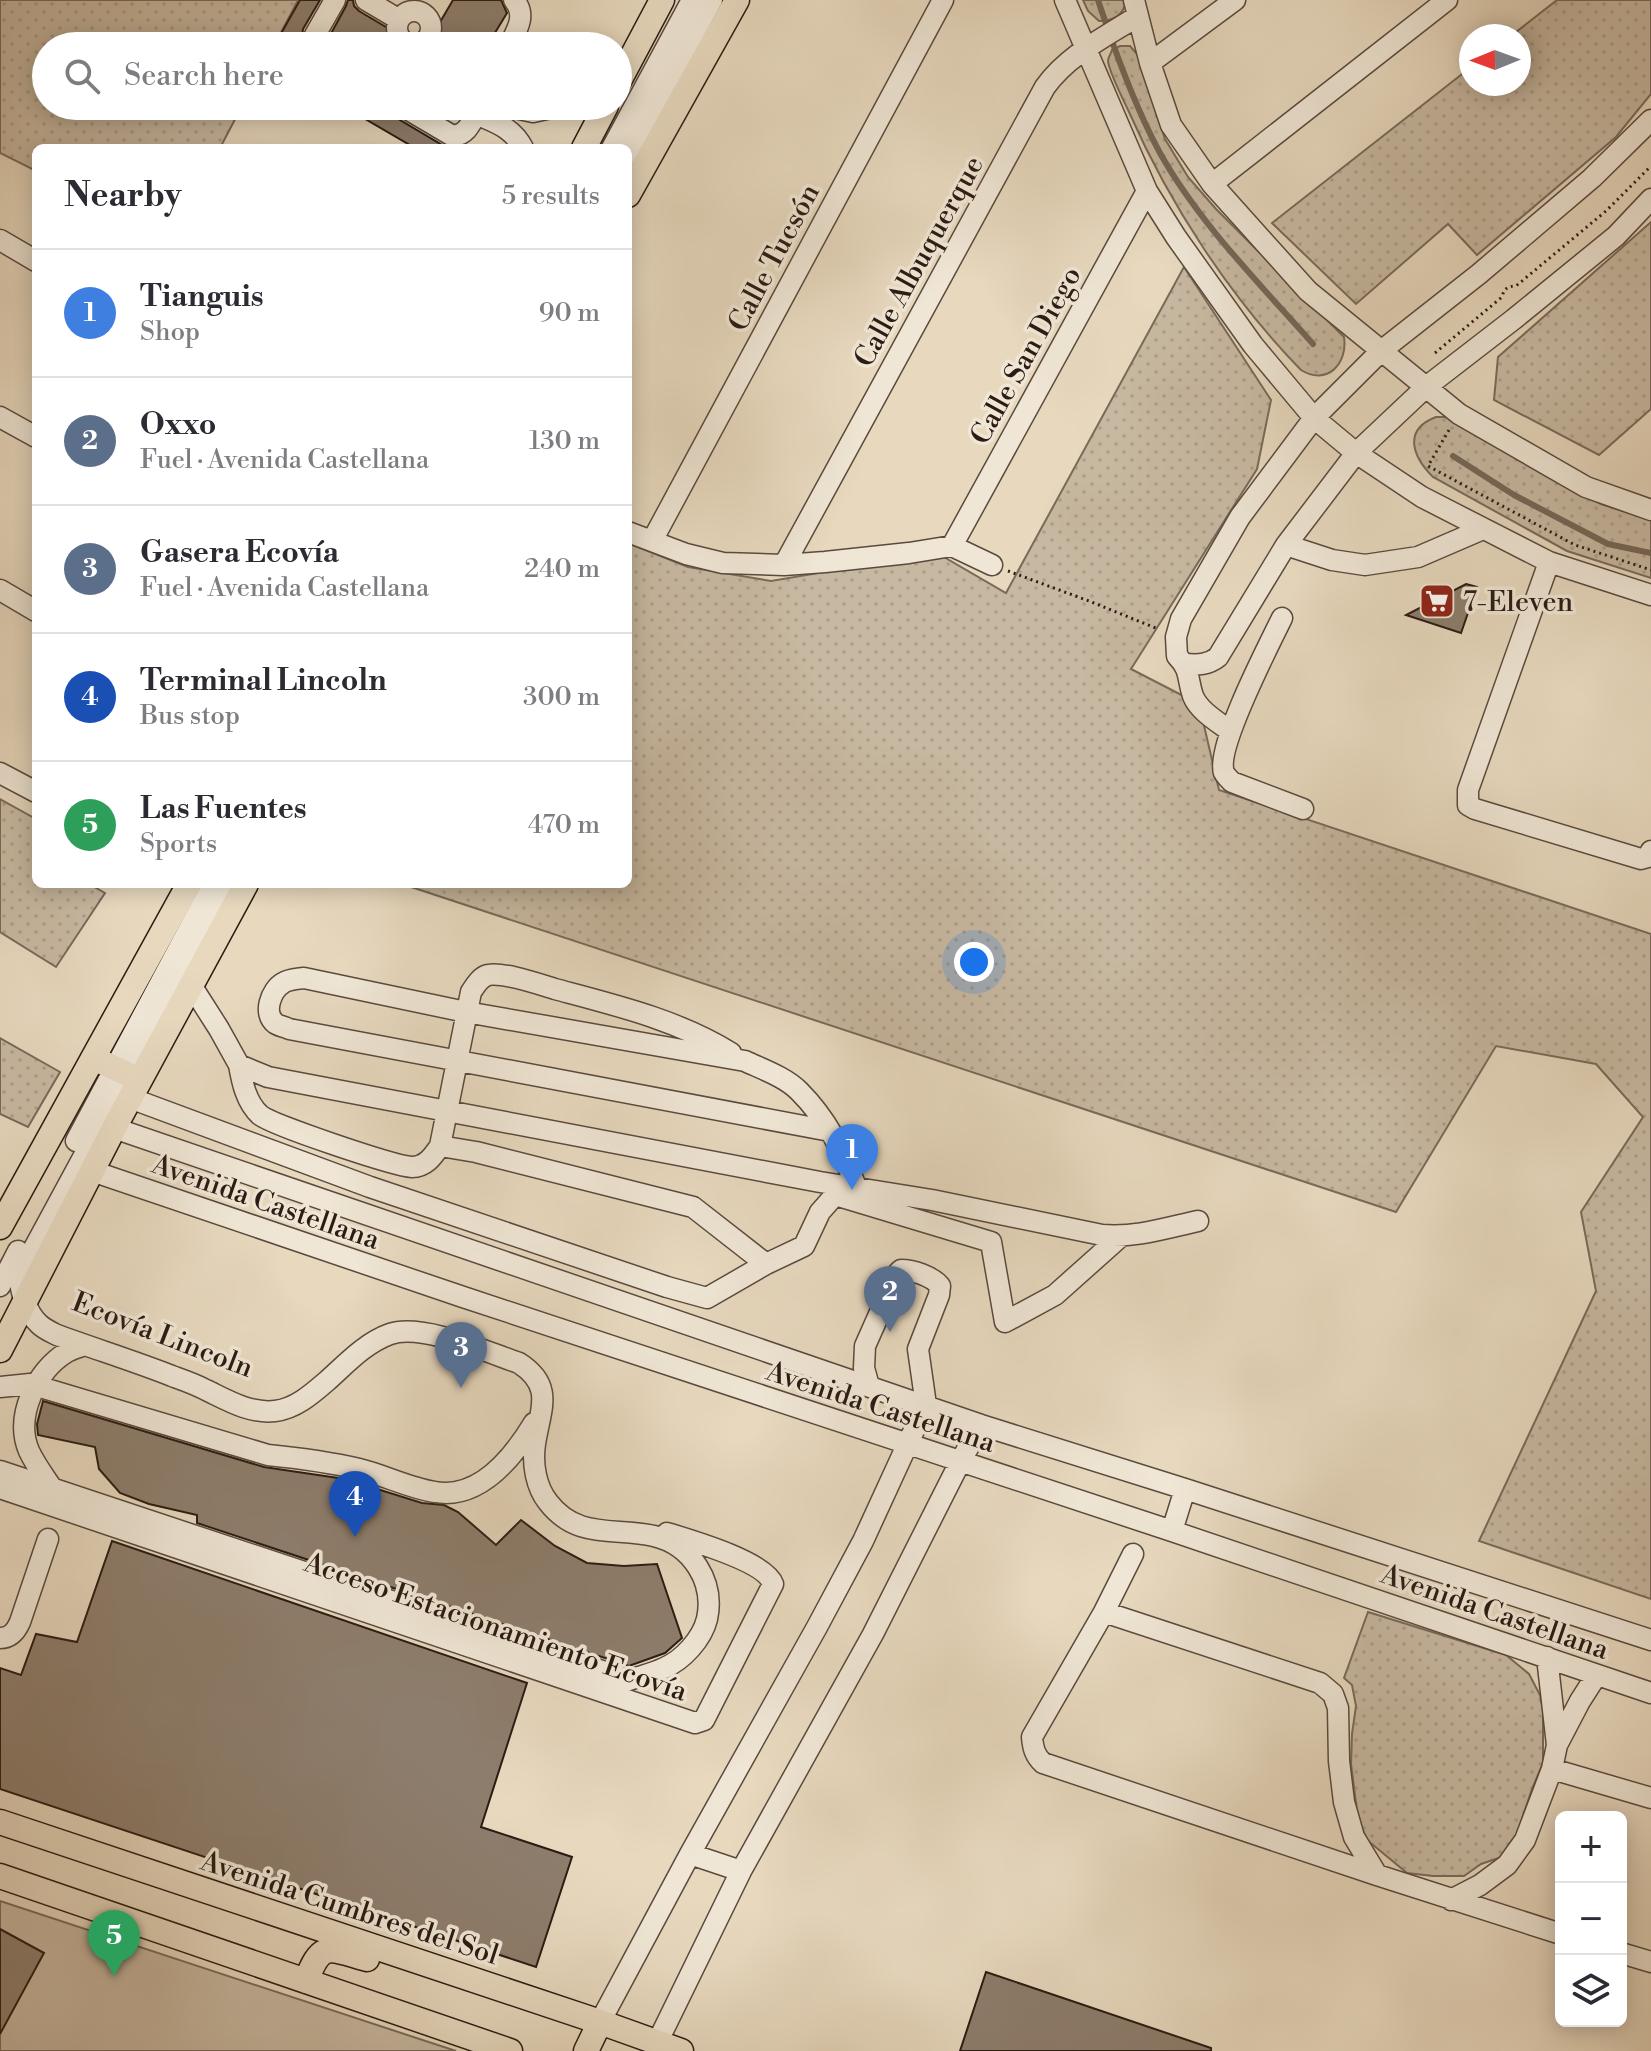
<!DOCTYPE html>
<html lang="en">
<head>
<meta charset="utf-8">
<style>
  :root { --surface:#fff; --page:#f2f2f3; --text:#2b2b33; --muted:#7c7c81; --line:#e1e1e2; --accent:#111827 }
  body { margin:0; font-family:"Libre Bodoni",serif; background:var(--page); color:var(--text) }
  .controls { position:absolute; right:24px; bottom:24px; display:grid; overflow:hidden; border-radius:12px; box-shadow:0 4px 20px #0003 }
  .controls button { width:72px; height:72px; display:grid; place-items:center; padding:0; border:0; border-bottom:2px solid var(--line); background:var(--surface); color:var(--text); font:40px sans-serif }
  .compass { position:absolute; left:1459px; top:24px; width:72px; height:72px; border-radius:50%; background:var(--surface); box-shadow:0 4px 20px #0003; rotate:269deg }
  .you { position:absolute; left:974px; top:962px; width:28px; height:28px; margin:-20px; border:6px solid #fff; border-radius:50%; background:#1a73e8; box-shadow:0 0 0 12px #1a73e833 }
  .badge { display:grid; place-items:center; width:52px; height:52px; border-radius:50%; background:var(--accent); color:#fff; font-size:26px; font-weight:700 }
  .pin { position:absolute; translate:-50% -66px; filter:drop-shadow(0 2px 4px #0008) }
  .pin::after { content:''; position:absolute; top:42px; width:28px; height:24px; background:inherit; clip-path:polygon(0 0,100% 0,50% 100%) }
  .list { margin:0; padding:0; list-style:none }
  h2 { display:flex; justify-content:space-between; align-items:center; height:104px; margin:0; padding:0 32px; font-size:34px }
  h2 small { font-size:26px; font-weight:400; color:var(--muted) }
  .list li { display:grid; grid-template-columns:52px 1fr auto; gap:24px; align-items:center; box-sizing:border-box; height:128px; padding:0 32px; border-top:2px solid var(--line) }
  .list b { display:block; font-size:30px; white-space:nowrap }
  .list p { margin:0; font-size:26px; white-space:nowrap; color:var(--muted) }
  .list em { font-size:26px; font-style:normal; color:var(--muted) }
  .icon { flex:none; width:44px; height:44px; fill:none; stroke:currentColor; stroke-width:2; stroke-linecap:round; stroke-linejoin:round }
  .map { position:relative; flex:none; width:1651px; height:2051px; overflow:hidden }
  .search { position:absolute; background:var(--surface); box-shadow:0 4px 20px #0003; left:32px; top:32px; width:600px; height:88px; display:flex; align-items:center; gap:20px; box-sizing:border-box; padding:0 28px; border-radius:44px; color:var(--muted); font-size:30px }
  .panel { position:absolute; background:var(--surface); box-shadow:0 4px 20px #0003; left:32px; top:144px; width:600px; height:744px; border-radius:12px }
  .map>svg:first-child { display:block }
</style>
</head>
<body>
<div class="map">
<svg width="1651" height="2051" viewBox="0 0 1651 2051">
  <defs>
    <pattern id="grass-dots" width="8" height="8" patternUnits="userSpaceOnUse" patternTransform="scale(2)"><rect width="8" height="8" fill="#c7b8a1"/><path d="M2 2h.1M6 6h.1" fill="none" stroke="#ab9e8a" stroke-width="1.8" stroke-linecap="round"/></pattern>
  </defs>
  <rect width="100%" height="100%" fill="#e7d8be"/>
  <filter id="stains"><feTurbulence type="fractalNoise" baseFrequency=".0025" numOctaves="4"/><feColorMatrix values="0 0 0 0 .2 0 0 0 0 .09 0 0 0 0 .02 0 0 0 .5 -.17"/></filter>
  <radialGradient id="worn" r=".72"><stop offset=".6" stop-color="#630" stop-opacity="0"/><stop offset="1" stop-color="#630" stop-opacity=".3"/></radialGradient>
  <path fill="url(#grass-dots)" stroke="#796a5a" stroke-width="2" d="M0,0H298L274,46H46V106H242L220,148H36V171L0,153Z
    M1083,0H1126C1124,15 1114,21 1099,21L1088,11Z
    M1557,0H1651V94L1616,137L1477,255L1448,224L1356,304L1272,223L1471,67V84H1519V36H1511Z
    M1120,46H1130L1137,54L1165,139L1188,177L1216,209L1344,337C1348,364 1327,386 1301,370C1230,297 1170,205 1129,112C1124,101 1109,72 1108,61C1108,57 1111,54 1112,50Z
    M1651,222V409L1599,455L1494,400L1498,357Z
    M1184,267L1271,400L1257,469L1131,669L1199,704L1219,790L1651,934V1599L1479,1541L1596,1291L1581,1212L1643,1117L1596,1064L1496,1046L1396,1212L402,884H628V543L688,567L771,581L937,553L1006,593Z
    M1436,417H1453L1515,458L1601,504L1651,520V578L1567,551L1433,477C1413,457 1402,430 1436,417Z
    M0,799L36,819V884H89L105,893L56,967L0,932Z
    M0,1038L60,1072L28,1127L0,1114Z
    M1368,1612L1506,1655L1529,1674L1540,1695L1543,1710V1763L1532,1789L1517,1834L1502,1857L1481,1864L1464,1876H1433L1407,1873L1367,1840L1358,1819L1351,1764L1352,1734L1356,1706L1352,1685L1344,1678Z"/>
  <path fill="#c7b8a1" stroke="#796a5a" stroke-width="2" d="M0,1901L456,2051H0Z"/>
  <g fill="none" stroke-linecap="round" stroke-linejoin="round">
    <path stroke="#756657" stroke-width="6" d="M1098,0C1115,52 1134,105 1160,153C1199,223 1261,285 1313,344
      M1453,456L1514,495L1608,544L1651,553"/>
  </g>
  <path fill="#8d7d6c" stroke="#2b1b13" stroke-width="2" d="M300,0H320L303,29L301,46H274Z
    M348,0H353L354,6L359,11L391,30L381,46H327L328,39L346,6Z
    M453,0H501L507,13L487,46H426Z
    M343,106H389L390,112L395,117L444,146L451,148H415Z
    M1466,584L1477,587L1461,633L1406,615Z
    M43,1401L264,1467L345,1479L422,1503L444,1505L458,1512L496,1545L521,1520L555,1546L587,1563L624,1566L657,1564L682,1638L665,1653L629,1666L197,1523V1515L149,1504L120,1493L99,1469L95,1447L38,1435L37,1424Z
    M112,1541L527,1683L481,1827L572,1857L536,1967L0,1789V1668L21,1675L36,1634L77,1642Z
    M0,1929L44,1953L0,2034Z
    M986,1972L1211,2048V2051H960Z"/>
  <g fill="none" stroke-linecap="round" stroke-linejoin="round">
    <defs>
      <path id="minor" d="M366,0L398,19
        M1065,0L1147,191L1176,237L1253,345L1314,418L1356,453L1422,497L1549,562L1651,595
        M1134,0L1150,63L1171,125L1212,184L1308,291L1459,414L1586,487L1651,510
        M397 28a17 17 0 1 1 34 0a17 17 0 1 1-34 0Z
        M314,46L315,35L335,0
        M509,46C517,30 527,15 514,0
        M1150,63L1235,0
        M402,106L451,135C467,138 473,119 480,106
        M506,106L533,112L560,106
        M476,114C496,123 512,127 523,148
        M612,148L692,0
        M628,155L712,0
        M1212,184L1447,0
        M0,240L36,261
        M0,417L36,437
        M628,532L686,554L723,563L784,565L825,562L909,553L952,546L992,565
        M652,541L943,0
        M1286,545L1332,560L1365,565L1418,557L1483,529
        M952,546L1147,191
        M1549,562L1468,790V805L1475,809L1641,859L1648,857L1651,851
        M784,565L1045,87C1068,55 1105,37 1138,16
        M0,590L36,611
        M1282,618C1269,645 1215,748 1224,773C1224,774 1231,781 1232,782L1303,809
        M1185,664C1198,665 1208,665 1218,657L1286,545L1356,453L1426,387L1514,319L1616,236L1651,199
        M1230,731C1218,722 1199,711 1193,696C1187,679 1191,670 1177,656L1176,637L1181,619L1240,517L1314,418L1381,351L1479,274L1592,178L1651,120
        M0,773L36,792
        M191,985L219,1029L239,1065L268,1077L820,1182L932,1200L1102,1235C1135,1238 1166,1228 1198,1221
        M239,1065C242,1082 246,1102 260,1115C272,1125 394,1166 412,1167C426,1167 433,1156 440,1146L471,992C475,986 480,977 488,975C505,972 538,984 555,989C615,1005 678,1020 731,1053
        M130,1098L370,1187L667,1287L707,1298L766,1264L804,1246L820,1212L835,1195L991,1242L1005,1322L1055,1295L1120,1237
        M114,1128L981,1425L1185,1489L1651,1640
        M830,1131L289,1029C288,1028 277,1025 276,1024C262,1014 271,990 283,983C289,979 297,979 304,978L466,1012L745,1061C762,1069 785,1077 799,1091C827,1119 843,1151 856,1187
        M76,1141L213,884
        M440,1146L476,1152L693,1207L766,1264
        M92,1171L463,1297L1172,1531L1651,1693
        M0,1286L18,1251
        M0,1387L30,1384L268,1455C298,1458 329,1462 359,1469C384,1475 409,1488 435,1492C480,1500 514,1456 534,1423
        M0,1471L629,1680C641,1676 654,1673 664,1668C683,1660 702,1639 707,1619C715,1582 692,1545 654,1536C615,1527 577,1540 548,1502C536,1487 532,1464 535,1444C540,1410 555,1386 519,1363C487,1352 422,1323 390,1334C365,1343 346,1364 327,1381C312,1394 295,1409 275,1411C250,1414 227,1400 206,1390C195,1384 183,1380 172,1376C134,1361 95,1349 57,1335C51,1332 44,1329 39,1324C27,1313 19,1290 20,1274L231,884
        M0,1488L695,1723L704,1720L773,1584C766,1562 690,1540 667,1533
        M52,1488C44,1476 35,1464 29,1451C14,1416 37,1370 67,1352C72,1349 79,1347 85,1345
        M1172,1531L1185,1489
        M1133,1554L1104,1612L1032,1737C1033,1748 1035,1756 1043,1763L1377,1875L1561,1934
        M1104,1612L1320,1683L1333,1694L1338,1708L1339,1761L1344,1802L1354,1837L1377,1875
        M0,1638C11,1638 16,1631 20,1622L48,1539
        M1547,1657L1557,1745
        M1552,1769L1651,1798
        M690,1854L741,1871
        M1451,1900L1480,1885L1507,1865L1525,1840L1552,1769L1557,1745L1580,1701L1596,1676
        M1621,1953L1651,1962
        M600,2022L690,1854L817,1627L863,1541L908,1443L926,1405L918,1349L939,1295L940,1286C932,1276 913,1270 901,1270L897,1274L865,1346L864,1368L869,1386
        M657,2043L741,1871L873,1634L960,1462L981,1425"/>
      <path id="major" d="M618,83L662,0
        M584,148L606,106
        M628,195L737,0
        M93,1058L140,1080
        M0,1227L189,884
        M0,1350L114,1128L246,884
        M0,1822L600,2022L681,2051
        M0,1876L510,2051
        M306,1981C322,1940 328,1948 367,1959
        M586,2051L600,2022"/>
    </defs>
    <use href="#minor" stroke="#5a4a3e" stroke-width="23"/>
    <use href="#major" stroke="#2b1b13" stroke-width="27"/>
    <path stroke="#2b1b13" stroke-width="3" stroke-dasharray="2 4" stroke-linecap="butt" d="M1435,353L1502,297C1504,289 1507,286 1516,286L1606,211L1651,166
      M1449,430L1428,466L1575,545L1651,570
      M1008,571L1089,601L1158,629"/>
    <use href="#minor" stroke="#efe6d5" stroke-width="20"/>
    <use href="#major" stroke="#e7d8be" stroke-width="24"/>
  </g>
  <defs>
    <symbol id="supermarket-square" viewBox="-11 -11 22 22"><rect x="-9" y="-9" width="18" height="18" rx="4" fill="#8f2418" stroke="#efe6d5"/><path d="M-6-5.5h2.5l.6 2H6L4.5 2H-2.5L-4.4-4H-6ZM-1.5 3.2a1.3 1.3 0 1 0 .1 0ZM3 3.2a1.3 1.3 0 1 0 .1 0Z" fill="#fff"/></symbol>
  </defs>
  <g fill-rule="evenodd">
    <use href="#supermarket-square" x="1417" y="581" width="40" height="40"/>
  </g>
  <g text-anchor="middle" stroke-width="7" stroke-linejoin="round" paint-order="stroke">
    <g font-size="28" fill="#2b1b13" stroke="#efe6d5">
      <text transform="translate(773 257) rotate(-62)" y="10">Calle Tucsón</text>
      <text transform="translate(918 261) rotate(-61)" y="10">Calle Albuquerque</text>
      <text transform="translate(1025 355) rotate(-61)" y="10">Calle San Diego</text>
      <text transform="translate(266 1201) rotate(19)" y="10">Avenida Castellana</text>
      <text transform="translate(163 1334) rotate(21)" y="10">Ecovía Lincoln</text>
      <text transform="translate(881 1406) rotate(18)" y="10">Avenida Castellana</text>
      <text transform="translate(1495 1611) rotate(19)" y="10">Avenida Castellana</text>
      <text transform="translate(496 1626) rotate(19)" y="10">Acceso Estacionamiento Ecovía</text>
      <text transform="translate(350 1907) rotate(18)" y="10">Avenida Cumbres del Sol</text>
    </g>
    <g font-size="28" fill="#2b1b13" stroke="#efe6d5" text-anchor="start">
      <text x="1463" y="611">7-Eleven</text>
    </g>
  </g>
  <rect width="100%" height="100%" filter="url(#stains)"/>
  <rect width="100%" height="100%" fill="url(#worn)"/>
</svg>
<div class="controls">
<button>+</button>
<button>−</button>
<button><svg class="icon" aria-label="layers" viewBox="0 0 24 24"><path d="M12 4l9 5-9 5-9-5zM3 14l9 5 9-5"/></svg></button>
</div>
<svg class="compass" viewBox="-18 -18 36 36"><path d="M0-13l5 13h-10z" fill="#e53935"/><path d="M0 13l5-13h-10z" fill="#7c7c81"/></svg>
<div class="you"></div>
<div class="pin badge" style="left:852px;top:1190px;background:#3f7fe0">1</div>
<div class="pin badge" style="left:890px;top:1332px;background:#5c6f8a">2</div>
<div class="pin badge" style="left:461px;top:1388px;background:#5c6f8a">3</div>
<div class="pin badge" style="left:355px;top:1537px;background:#1a4fb4">4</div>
<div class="pin badge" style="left:114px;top:1976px;background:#2e9e5b">5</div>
<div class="search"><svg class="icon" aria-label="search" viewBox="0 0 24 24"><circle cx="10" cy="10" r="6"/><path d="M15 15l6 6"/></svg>Search here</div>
<section class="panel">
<h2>Nearby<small>5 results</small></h2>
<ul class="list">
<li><span class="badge" style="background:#3f7fe0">1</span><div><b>Tianguis</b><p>Shop</p></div><em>90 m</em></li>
<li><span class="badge" style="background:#5c6f8a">2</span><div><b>Oxxo</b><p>Fuel · Avenida Castellana</p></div><em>130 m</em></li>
<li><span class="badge" style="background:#5c6f8a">3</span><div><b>Gasera Ecovía</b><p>Fuel · Avenida Castellana</p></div><em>240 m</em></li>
<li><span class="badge" style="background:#1a4fb4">4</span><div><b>Terminal Lincoln</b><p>Bus stop</p></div><em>300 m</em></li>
<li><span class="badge" style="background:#2e9e5b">5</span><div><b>Las Fuentes</b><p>Sports</p></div><em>470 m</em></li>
</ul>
</section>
</div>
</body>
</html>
